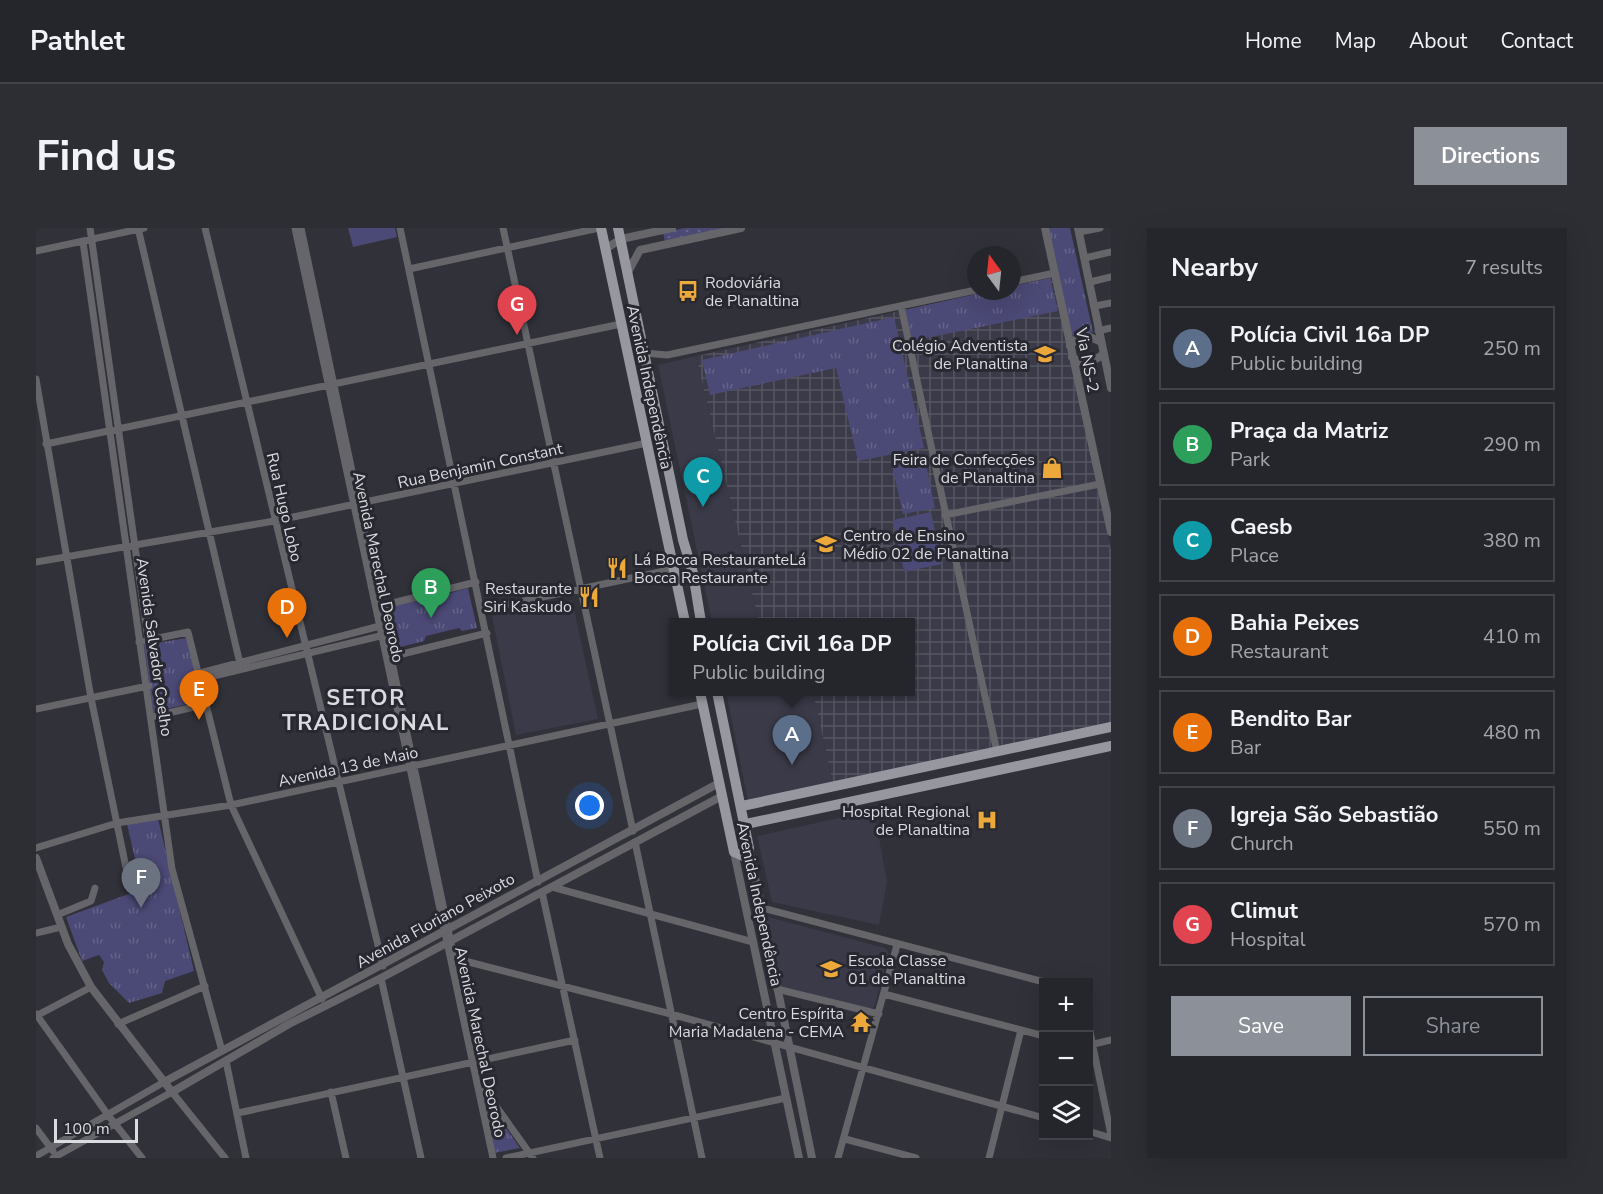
<!DOCTYPE html>
<html lang="en">
<head>
<meta charset="utf-8">
<style>
  :root { --surface:#25252c; --page:#2d2d34; --text:#f1f3f6; --muted:#a3a5a9; --line:#424248; --accent:#8c9099 }
  body { margin:0; font-family:"Nunito Sans",sans-serif; background:var(--page); color:var(--text) }
  .controls { position:absolute; right:18px; bottom:18px; display:grid; overflow:hidden; border-radius:0px; box-shadow:0 6px 24px #0002 }
  .controls button { width:54px; height:54px; display:grid; place-items:center; padding:0; border:0; border-bottom:2px solid var(--line); background:var(--surface); color:var(--text); font:30px sans-serif }
  .compass { position:absolute; left:931px; top:18px; width:54px; height:54px; border-radius:50%; background:var(--surface); box-shadow:0 6px 24px #0002; rotate:345deg }
  .scale { position:absolute; left:18px; bottom:15px; width:84px; box-sizing:border-box; padding-left:6px; border:3px solid #dadbe0; border-top:0; font-size:16px; line-height:21px; white-space:nowrap; color:#dadbe0; -webkit-text-stroke:4px #272830; paint-order:stroke }
  .you { position:absolute; left:554px; top:578px; width:21px; height:21px; margin:-15px; border:4px solid #fff; border-radius:50%; background:#1a73e8; box-shadow:0 0 0 9px #1a73e833 }
  .badge { display:grid; place-items:center; width:39px; height:39px; border-radius:50%; background:var(--accent); color:#fff; font-size:20px; font-weight:700 }
  .pin { position:absolute; translate:-50% -50px; filter:drop-shadow(0 2px 3px #0008) }
  .pin::after { content:''; position:absolute; top:32px; width:21px; height:18px; background:inherit; clip-path:polygon(0 0,100% 0,50% 100%) }
  .popup { position:absolute; left:633px; top:390px; width:246px; height:78px; box-sizing:border-box; display:grid; place-content:center; border-radius:0px; background:var(--surface); filter:drop-shadow(0 2px 4px #0005); font-size:20px; white-space:nowrap; color:var(--muted) }
  .popup b { font-size:22px; color:var(--text) }
  .popup::after { content:''; position:absolute; left:50%; top:100%; margin-left:-12px; border:12px solid transparent; border-top-color:var(--surface) }
  .list { margin:0; padding:0; list-style:none }
  h2 { display:flex; justify-content:space-between; align-items:center; height:78px; margin:0; padding:0 24px; font-size:26px }
  h2 small { font-size:20px; font-weight:400; color:var(--muted) }
  .list li { display:grid; grid-template-columns:39px 1fr auto; gap:18px; align-items:center; box-sizing:border-box; height:84px; margin:0 12px 12px; padding:0 12px; border:2px solid var(--line); border-radius:0px }
  .list b { display:block; font-size:22px; white-space:nowrap }
  .list p { margin:0; font-size:20px; white-space:nowrap; color:var(--muted) }
  .list em { font-size:20px; font-style:normal; color:var(--muted) }
  .actions { display:flex; gap:12px; padding:18px 24px }
  .actions a { flex:1; padding:14px 0; border:2px solid var(--accent); border-radius:0px; text-align:center; font-size:21px; color:var(--accent) }
  .actions .main { background:var(--accent); color:#fff }
  .icon { flex:none; width:33px; height:33px; fill:none; stroke:currentColor; stroke-width:2; stroke-linecap:round; stroke-linejoin:round }
  .map { position:relative; flex:none; width:1075px; height:930px; overflow:hidden; border-radius:0px }
  header { display:flex; align-items:center; gap:36px; box-sizing:border-box; height:84px; padding:0 30px; background:var(--surface); border-bottom:2px solid var(--line) }
  header strong { font-size:28px }
  nav { display:flex; gap:33px; margin-inline-start:auto; font-size:21px }
  .intro { display:flex; align-items:center; justify-content:space-between; box-sizing:border-box; height:144px; padding:0 36px }
  h1 { margin:0; font-size:42px }
  .button { padding:15px 27px; border-radius:0px; background:var(--accent); color:#fff; font-size:21px; font-weight:700 }
  main { display:flex; gap:36px; padding:0 36px }
  aside { flex:1; background:var(--surface); border-radius:0px; box-shadow:0 6px 24px #0002 }
  .map>svg:first-child { display:block }
</style>
</head>
<body>
<header>
<strong>Pathlet</strong>
<nav><a>Home</a><a>Map</a><a>About</a><a>Contact</a></nav>
</header>
<div class="intro"><h1>Find us</h1><a class="button">Directions</a></div>
<main>
<div class="map">
<svg width="1075" height="930" viewBox="0 0 1075 930">
  <defs>
    <pattern id="industrial-grid" width="8" height="8" patternUnits="userSpaceOnUse" patternTransform="scale(1.5)"><rect width="8" height="8" fill="#3a3a48"/><path d="M0 4h8M4 0v8" fill="none" stroke="#565662"/></pattern>
    <pattern id="park-tufts" width="24" height="20" patternUnits="userSpaceOnUse" patternTransform="scale(1.5)"><rect width="24" height="20" fill="#4b4975"/><path d="M3 7l-1-3M5 7V3M7 7l1-3M15 17l-1-3M17 17v-4M19 17l1-3" fill="none" stroke="#646388"/></pattern>
    <pattern id="garden-dots" width="8" height="8" patternUnits="userSpaceOnUse" patternTransform="scale(1.5)"><rect width="8" height="8" fill="#4b4975"/><path d="M2 2h.1M6 6h.1" fill="none" stroke="#646388" stroke-width="1.8" stroke-linecap="round"/></pattern>
  </defs>
  <rect width="100%" height="100%" fill="#31313a"/>
  <path fill="#3a3a48" d="M660,128L723,394H676L622,137Z
    M536,372L562,491L480,507L456,388Z
    M690,464H777L797,555L712,573Z
    M838,582L851,654L843,697L736,674L721,608Z
    M732,689L849,720L853,725L838,779L834,781L745,758Z"/>
  <path fill="url(#industrial-grid)" d="M1014,50L1018,52L1075,322V494L797,555L777,464H874V394H723L660,128L954,63H976Z"/>
  <path fill="#4b4975" d="M312,0H359L361,9L317,19Z
    M895,284L906,336L868,344L857,292Z"/>
  <path fill="url(#park-tufts)" d="M1011,0H1034L1057,104L1034,108Z
    M1014,50L1022,83L876,113L869,82L954,63H976V58Z
    M858,89L888,220L822,233L800,140L674,167L666,132Z
    M888,227L899,280L867,286L855,233Z
    M432,360L441,400L426,403L423,400L390,408L388,413L357,421L348,380L379,372L383,374Z
    M151,410L165,473L117,484L108,417Z
    M122,591L158,743L129,753L126,765L93,775L73,755L66,742L68,734L63,727L46,733L30,689L106,661L91,596Z
    M446,870L450,871L484,920L458,925Z"/>
  <path fill="url(#garden-dots)" d="M648,0H688L629,14L627,5Z"/>
  <g fill="none" stroke-linecap="round" stroke-linejoin="round">
    <path stroke="#65656a" stroke-width="7" d="M54,0L112,411
      M102,0L205,440
      M169,0L347,738
      M259,0L457,930
      M265,0L417,725L425,732L635,786L1008,890
      M364,0L502,654
      M467,0L597,603
      M1043,4L1064,0
      M47,14L136,641L186,823
      M0,23L108,0
      M1049,30L1075,24
      M373,41L563,0
      M976,54L1019,45
      M1054,54L1075,49
      M865,78L961,524
      M1059,78L1075,75
      M1062,103L1075,100
      M608,125L631,127L940,62
      M0,151L55,470L94,659
      M10,216L585,96
      M909,287L1064,256
      M0,334L238,293L611,215
      M341,379L440,354
      M446,382L638,341
      M103,414L152,404L195,577L286,771
      M354,429L451,405
      M164,445L344,398
      M165,451L344,408
      M0,481L112,458
      M115,489L171,476
      M599,614L666,930
      M0,620L81,595L195,577L666,476
      M516,659L717,714
      M506,664L564,930
      M726,680L1008,754
      M21,687L55,673L59,660
      M0,705L25,699
      M345,750L385,930
      M741,761L843,786
      M848,766L1008,808
      M0,786L72,887L106,930
      M0,788L55,759
      M1052,794L1075,907
      M82,796L169,758
      M1058,816L1075,812
      M190,833L210,930
      M443,862L452,867L497,930
      M295,864L310,930
      M202,885L539,812
      M0,900L17,923
      M1052,903L1075,910
      M809,911L880,930
      M0,928L128,854
      M17,930L136,864L189,930
      M470,930L750,870
      M802,930L861,717
      M953,930L985,802"/>
    <path stroke="#65656a" stroke-width="8" d="M1009,0L1075,304
      M1042,0L1075,160
      M569,21L585,11L636,0
      M592,44L604,22L705,0
      M1034,118L1040,111L1050,107L1065,114
      M1036,129C1049,139 1056,134 1068,126
      M713,620L776,930
      M698,624L763,930
      M0,630L32,716L55,759L136,864L253,796L345,750L686,568
      M128,854L683,555"/>
    <path stroke="#9797a0" stroke-width="10" d="M565,0L649,394
      M582,0L647,312L657,345L665,394
      M664,464L698,624L707,628L713,620L681,464
      M706,578L1075,499
      M710,596L1075,518"/>
  </g>
  <defs>
    <symbol id="bus-bare" viewBox="-9 -9 18 18"><path d="M-5-6H5V4H4V6H2V4H-2V6H-4V4H-5ZM-3.5-4V0h7V-4ZM-3.5 1.2v1.5H-2V1.2ZM2 1.2v1.5H3.5V1.2Z" fill="#eda83b" stroke="#272830" stroke-width="2.5" paint-order="stroke"/></symbol>
    <symbol id="university-bare" viewBox="-9 -9 18 18"><path d="M0-5L7-2L0 1L-7-2ZM-4 1L0 2.5L4 1V4Q0 6-4 4Z" fill="#eda83b" stroke="#272830" stroke-width="2.5" paint-order="stroke"/></symbol>
    <symbol id="shop-bare" viewBox="-9 -9 18 18"><path d="M-5-2.5h2.3a2.7 3.5 0 0 1 5.4 0H5L5.5 6h-11ZM-1.5-2.5h3a1.5 2.3 0 0 0-3 0Z" fill="#eda83b" stroke="#272830" stroke-width="2.5" paint-order="stroke"/></symbol>
    <symbol id="school-bare" viewBox="-9 -9 18 18"><path d="M0-5L7-2L0 1L-7-2ZM-4 1L0 2.5L4 1V4Q0 6-4 4Z" fill="#eda83b" stroke="#272830" stroke-width="2.5" paint-order="stroke"/></symbol>
    <symbol id="restaurant-bare" viewBox="-9 -9 18 18"><path d="M-5-6h1v4h1v-4h1v4h1v-4h1v5L-1.5 .5V6h-2V.5L-5-1ZM5-6V6H3V1.5H1.5Q1.5-4 5-6Z" fill="#eda83b" stroke="#272830" stroke-width="2.5" paint-order="stroke"/></symbol>
    <symbol id="hospital-bare" viewBox="-9 -9 18 18"><path d="M-5-5h3v3.5h4V-5h3V5h-3V1.5h-4V5h-3Z" fill="#eda83b" stroke="#272830" stroke-width="2.5" paint-order="stroke"/></symbol>
    <symbol id="temple-bare" viewBox="-9 -9 18 18"><path d="M0-6L5-2H3V0L6.5 2.5H4V6H1.5V3h-3V6H-4V2.5H-6.5L-3 0V-2H-5Z" fill="#eda83b" stroke="#272830" stroke-width="2.5" paint-order="stroke"/></symbol>
  </defs>
  <g fill-rule="evenodd">
    <use href="#bus-bare" x="637" y="48" width="30" height="30"/>
    <use href="#university-bare" x="994" y="111" width="30" height="30"/>
    <use href="#shop-bare" x="1001" y="225" width="30" height="30"/>
    <use href="#school-bare" x="775" y="301" width="30" height="30"/>
    <use href="#restaurant-bare" x="566" y="325" width="30" height="30"/>
    <use href="#restaurant-bare" x="538" y="354" width="30" height="30"/>
    <use href="#hospital-bare" x="936" y="577" width="30" height="30"/>
    <use href="#school-bare" x="780" y="726" width="30" height="30"/>
    <use href="#temple-bare" x="810" y="779" width="30" height="30"/>
  </g>
  <g text-anchor="middle" stroke-width="6" stroke-linejoin="round" paint-order="stroke">
    <g font-size="16" fill="#dadbe0" stroke="#272830" text-anchor="end">
      <text x="669" y="60" text-anchor="start">Rodoviária<tspan x="669" dy="18">de Planaltina</tspan></text>
      <text x="992" y="123">Colégio Adventista<tspan x="992" dy="18">de Planaltina</tspan></text>
      <text x="999" y="237">Feira de Confecções<tspan x="999" dy="18">de Planaltina</tspan></text>
      <text x="807" y="313" text-anchor="start">Centro de Ensino<tspan x="807" dy="18">Médio 02 de Planaltina</tspan></text>
      <text x="598" y="337" text-anchor="start">Lá Bocca RestauranteLá<tspan x="598" dy="18">Bocca Restaurante</tspan></text>
      <text x="536" y="366">Restaurante<tspan x="536" dy="18">Siri Kaskudo</tspan></text>
      <text x="934" y="589">Hospital Regional<tspan x="934" dy="18">de Planaltina</tspan></text>
      <text x="812" y="738" text-anchor="start">Escola Classe<tspan x="812" dy="18">01 de Planaltina</tspan></text>
      <text x="808" y="791">Centro Espírita<tspan x="808" dy="18">Maria Madalena - CEMA</tspan></text>
    </g>
    <g font-size="16" fill="#dadbe0" stroke="#272830">
      <text transform="translate(1052 132) rotate(79)" y="6">Via NS-2</text>
      <text transform="translate(614 159) rotate(78)" y="6">Avenida Independência</text>
      <text transform="translate(444 237) rotate(-12)" y="6">Rua Benjamin Constant</text>
      <text transform="translate(249 279) rotate(77)" y="6">Rua Hugo Lobo</text>
      <text transform="translate(343 339) rotate(78)" y="6">Avenida Marechal Deorodo</text>
      <text transform="translate(119 419) rotate(82)" y="6">Avenida Salvador Coelho</text>
      <text transform="translate(312 538) rotate(-12)" y="6">Avenida 13 de Maio</text>
      <text transform="translate(724 676) rotate(78)" y="6">Avenida Independência</text>
      <text transform="translate(399 692) rotate(-29)" y="6">Avenida Floriano Peixoto</text>
      <text transform="translate(445 814) rotate(78)" y="6">Avenida Marechal Deorodo</text>
    </g>
    <g font-size="22" font-weight="bold" letter-spacing="1.5" fill="#dadbe0" stroke="#272830">
      <text x="330" y="477">SETOR<tspan x="330" dy="25">TRADICIONAL</tspan></text>
    </g>
  </g>
</svg>
<div class="controls">
<button>+</button>
<button>−</button>
<button><svg class="icon" aria-label="layers" viewBox="0 0 24 24"><path d="M12 4l9 5-9 5-9-5zM3 14l9 5 9-5"/></svg></button>
</div>
<svg class="compass" viewBox="-18 -18 36 36"><path d="M0-13l5 13h-10z" fill="#e53935"/><path d="M0 13l5-13h-10z" fill="#a3a5a9"/></svg>
<div class="scale">100 m</div>
<div class="you"></div>
<div class="pin badge" style="left:756px;top:537px;background:#5c6f8a">A</div>
<div class="popup"><b>Polícia Civil 16a DP</b>Public building</div>
<div class="pin badge" style="left:395px;top:390px;background:#2e9e5b">B</div>
<div class="pin badge" style="left:667px;top:279px;background:#0f9aa8">C</div>
<div class="pin badge" style="left:251px;top:410px;background:#e8710a">D</div>
<div class="pin badge" style="left:163px;top:492px;background:#e8710a">E</div>
<div class="pin badge" style="left:105px;top:680px;background:#6b7280">F</div>
<div class="pin badge" style="left:481px;top:107px;background:#e0444e">G</div>
</div>
<aside>
<h2>Nearby<small>7 results</small></h2>
<ul class="list">
<li><span class="badge" style="background:#5c6f8a">A</span><div><b>Polícia Civil 16a DP</b><p>Public building</p></div><em>250 m</em></li>
<li><span class="badge" style="background:#2e9e5b">B</span><div><b>Praça da Matriz</b><p>Park</p></div><em>290 m</em></li>
<li><span class="badge" style="background:#0f9aa8">C</span><div><b>Caesb</b><p>Place</p></div><em>380 m</em></li>
<li><span class="badge" style="background:#e8710a">D</span><div><b>Bahia Peixes</b><p>Restaurant</p></div><em>410 m</em></li>
<li><span class="badge" style="background:#e8710a">E</span><div><b>Bendito Bar</b><p>Bar</p></div><em>480 m</em></li>
<li><span class="badge" style="background:#6b7280">F</span><div><b>Igreja São Sebastião</b><p>Church</p></div><em>550 m</em></li>
<li><span class="badge" style="background:#e0444e">G</span><div><b>Climut</b><p>Hospital</p></div><em>570 m</em></li>
</ul>
<div class="actions"><a class="main">Save</a><a>Share</a></div>
</aside>
</main>
</body>
</html>
